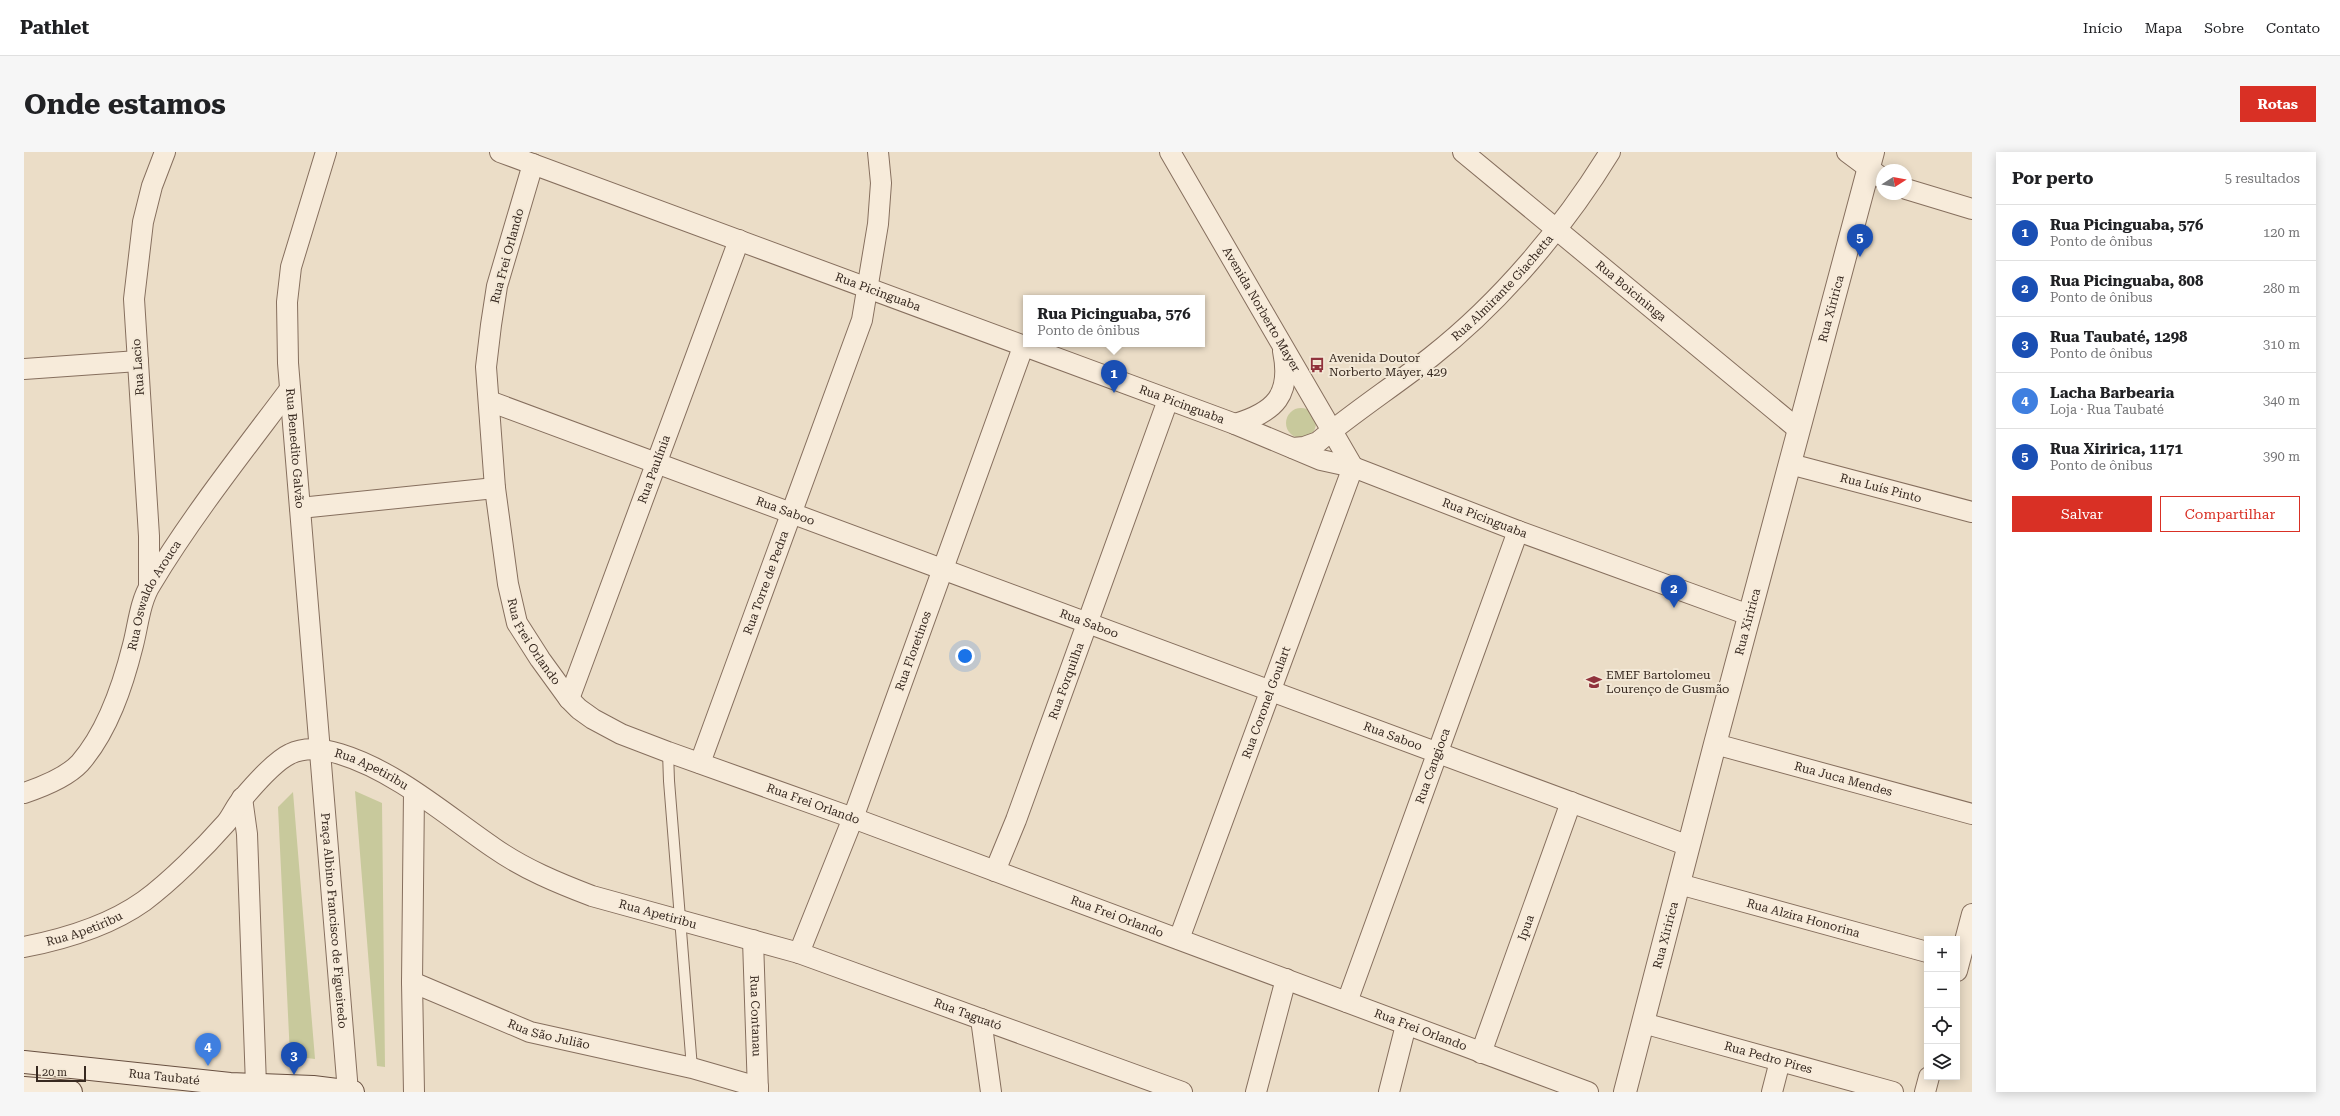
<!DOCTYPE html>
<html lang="pt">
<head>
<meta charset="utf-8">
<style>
  :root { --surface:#fff; --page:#f6f6f6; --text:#202124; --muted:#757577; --line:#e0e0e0; --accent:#d93025 }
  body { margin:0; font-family:"Roboto Serif",serif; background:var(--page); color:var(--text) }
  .controls { position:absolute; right:12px; bottom:12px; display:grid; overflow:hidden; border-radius:0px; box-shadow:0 2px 10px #0003 }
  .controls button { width:36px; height:36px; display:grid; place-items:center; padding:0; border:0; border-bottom:1px solid var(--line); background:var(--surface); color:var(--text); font:20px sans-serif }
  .compass { position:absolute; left:1852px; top:12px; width:36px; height:36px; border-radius:50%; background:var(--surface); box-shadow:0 2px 10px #0003; rotate:79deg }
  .scale { position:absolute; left:12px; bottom:10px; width:50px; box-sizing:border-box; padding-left:4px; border:2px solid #372920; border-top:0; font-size:11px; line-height:14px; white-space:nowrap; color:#372920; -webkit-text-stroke:3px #f3e8d6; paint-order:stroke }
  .you { position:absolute; left:941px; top:504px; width:14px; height:14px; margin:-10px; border:3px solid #fff; border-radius:50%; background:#1a73e8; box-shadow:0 0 0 6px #1a73e833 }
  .badge { display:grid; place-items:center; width:26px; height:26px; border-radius:50%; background:var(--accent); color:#fff; font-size:13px; font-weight:700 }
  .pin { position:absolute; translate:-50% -33px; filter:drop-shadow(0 1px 2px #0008) }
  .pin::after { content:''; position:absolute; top:21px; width:14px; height:12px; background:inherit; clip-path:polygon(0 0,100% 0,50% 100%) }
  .popup { position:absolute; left:999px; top:143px; width:182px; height:52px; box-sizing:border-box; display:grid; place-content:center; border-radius:0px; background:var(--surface); filter:drop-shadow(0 1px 3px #0005); font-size:13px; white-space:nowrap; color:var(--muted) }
  .popup b { font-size:15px; color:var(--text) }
  .popup::after { content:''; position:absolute; left:50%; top:100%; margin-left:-8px; border:8px solid transparent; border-top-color:var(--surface) }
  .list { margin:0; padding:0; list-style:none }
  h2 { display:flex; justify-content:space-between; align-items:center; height:52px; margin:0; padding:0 16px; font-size:17px }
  h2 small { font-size:13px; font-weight:400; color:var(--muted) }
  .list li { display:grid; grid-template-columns:26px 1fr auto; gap:12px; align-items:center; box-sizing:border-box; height:56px; padding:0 16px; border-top:1px solid var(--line) }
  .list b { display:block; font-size:15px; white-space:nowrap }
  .list p { margin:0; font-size:13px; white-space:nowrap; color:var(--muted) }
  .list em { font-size:13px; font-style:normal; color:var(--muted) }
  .actions { display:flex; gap:8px; padding:12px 16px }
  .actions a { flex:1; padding:9px 0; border:1px solid var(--accent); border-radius:0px; text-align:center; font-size:14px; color:var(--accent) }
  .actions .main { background:var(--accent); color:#fff }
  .icon { flex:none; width:22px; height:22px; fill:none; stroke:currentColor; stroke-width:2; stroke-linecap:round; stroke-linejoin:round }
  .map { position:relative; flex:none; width:1948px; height:940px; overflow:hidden; border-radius:0px }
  header { display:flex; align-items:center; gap:24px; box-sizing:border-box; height:56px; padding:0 20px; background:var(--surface); border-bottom:1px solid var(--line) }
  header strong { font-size:19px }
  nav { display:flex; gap:22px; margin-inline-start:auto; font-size:14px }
  .intro { display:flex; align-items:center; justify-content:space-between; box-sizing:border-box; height:96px; padding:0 24px }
  h1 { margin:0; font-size:28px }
  .button { padding:10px 18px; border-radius:0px; background:var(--accent); color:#fff; font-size:14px; font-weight:700 }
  main { display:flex; gap:24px; padding:0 24px }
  aside { flex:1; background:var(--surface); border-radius:0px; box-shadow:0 2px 10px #0003 }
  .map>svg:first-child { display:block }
</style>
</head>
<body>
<header>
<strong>Pathlet</strong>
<nav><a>Início</a><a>Mapa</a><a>Sobre</a><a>Contato</a></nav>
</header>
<div class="intro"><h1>Onde estamos</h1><a class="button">Rotas</a></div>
<main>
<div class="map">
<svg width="1948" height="940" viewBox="0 0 1948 940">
  <rect width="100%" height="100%" fill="#ebddc7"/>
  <path fill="#c8c99c" d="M1262 271a15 15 0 1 1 30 0a15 15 0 1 1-30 0Z
    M331,639L358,651L361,915L353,914Z
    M269,640L291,907L266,904L254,655Z"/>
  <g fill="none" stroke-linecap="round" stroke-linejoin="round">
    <defs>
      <path id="service" d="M644,600L645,629L668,916"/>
      <g id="minor">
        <path id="s1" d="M302,0L267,115L263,150L264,211L324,940"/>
        <path id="s2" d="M476,0L1211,272L1297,308L1329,315L1494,379L1725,463"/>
        <path id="s3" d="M1146,0L1329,315"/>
        <path id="s4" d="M1439,0L1775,278"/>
        <path d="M1823,0L1858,26"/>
        <path id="s5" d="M509,12L473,134L467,173L462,215L471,336L484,432L493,471L516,507L545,547L555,557L569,567L597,582L644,600L829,666L1564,940"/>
        <path d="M1882,37L1948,57"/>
        <path d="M0,217L114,209"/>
        <path id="s6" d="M465,249L1665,694"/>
        <path d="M1211,272C1251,260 1268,243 1259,199"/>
        <path id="s7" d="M1269,296L1280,295L1294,290C1330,260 1370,234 1407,205C1477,150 1540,75 1586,0"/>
        <path id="s8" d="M1766,312L1948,360"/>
        <path d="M276,356L471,336"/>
        <path d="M125,434V384L110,147L119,70L128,34L141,0"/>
        <path id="s9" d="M545,547L715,88"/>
        <path id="s10" d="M1691,592L1948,662"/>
        <path id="s11" d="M676,611L838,168L854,72L857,31L854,0"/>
        <path id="s12" d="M0,641C18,635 43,625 56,611C84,579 99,533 109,493C114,474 116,449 127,432C168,364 218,301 266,237"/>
        <path d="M218,646L223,682L232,933"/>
        <path id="s13" d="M971,719L992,668L1144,248"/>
        <path id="s14" d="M1655,732L1903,800"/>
        <path id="s15" d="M1155,787L1329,315"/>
        <path id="s16" d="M729,788L734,940"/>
        <path id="s17" d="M0,795C41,787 85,774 120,749C147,729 180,696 202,671C208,664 212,653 219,646C230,633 251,609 266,602C282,594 300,597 316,602C372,619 423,664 470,696C500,717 534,731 568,744L775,801L1158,940"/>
        <path id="s18" d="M775,801L829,666L999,195"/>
        <path d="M1933,819L1948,762"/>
        <path id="s19" d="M388,830L506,880L668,916L734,935"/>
        <path id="s20" d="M1323,850L1494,379"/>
        <path d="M957,867L967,940"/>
        <path id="s21" d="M1619,871L1869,940"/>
        <path id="s22" d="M1457,901L1547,650"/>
        <path d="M390,940L388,830L390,640"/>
        <path d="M1232,940L1262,827"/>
        <path d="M1365,940L1382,873"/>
        <path d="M1748,940L1756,909"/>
        <path d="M1901,940L1905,925"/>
      </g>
      <g id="tertiary">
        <path id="s23" d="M1601,940L1691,592L1849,0"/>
      </g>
      <g id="secondary">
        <path id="s24" d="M0,910L206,932L289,935L329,940"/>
        <path d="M0,936L47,940"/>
      </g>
    </defs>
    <use href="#service" stroke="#866f5e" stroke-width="12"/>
    <use href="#minor" stroke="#866f5e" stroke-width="22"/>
    <use href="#tertiary" stroke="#866f5e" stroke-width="24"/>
    <use href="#secondary" stroke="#685041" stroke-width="24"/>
    <use href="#service" stroke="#f7ebda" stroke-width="10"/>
    <use href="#minor" stroke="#f7ebda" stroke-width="20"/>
    <use href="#tertiary" stroke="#f7ebda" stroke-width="22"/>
    <use href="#secondary" stroke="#f7ebda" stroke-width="22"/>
  </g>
  <defs>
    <symbol id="bus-bare" viewBox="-9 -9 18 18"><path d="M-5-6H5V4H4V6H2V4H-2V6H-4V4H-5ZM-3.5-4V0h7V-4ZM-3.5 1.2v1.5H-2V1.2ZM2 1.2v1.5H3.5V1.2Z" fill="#90323c" stroke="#f3e8d6" stroke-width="2.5" paint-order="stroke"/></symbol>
    <symbol id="school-bare" viewBox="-9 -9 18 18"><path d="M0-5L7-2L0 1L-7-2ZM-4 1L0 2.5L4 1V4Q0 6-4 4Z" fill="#90323c" stroke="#f3e8d6" stroke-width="2.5" paint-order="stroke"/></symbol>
  </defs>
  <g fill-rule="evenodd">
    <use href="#bus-bare" x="1282" y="202" width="22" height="22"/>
    <use href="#school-bare" x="1559" y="519" width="22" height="22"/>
  </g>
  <g text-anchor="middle" stroke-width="4" stroke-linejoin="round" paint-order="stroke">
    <g font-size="12" fill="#372920" stroke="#f3e8d6">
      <text transform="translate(483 104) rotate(-75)" y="4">Rua Frei Orlando</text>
      <text dy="4" stroke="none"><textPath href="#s7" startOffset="267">Rua Almirante Giachetta</textPath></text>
      <text dy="4" stroke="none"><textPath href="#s2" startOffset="403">Rua Picinguaba</textPath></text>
      <text dy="4" stroke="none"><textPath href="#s4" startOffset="218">Rua Boicininga</textPath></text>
      <text dy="4" stroke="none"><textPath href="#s3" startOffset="182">Avenida Norberto Mayer</textPath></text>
      <text dy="4" stroke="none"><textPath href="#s23" startOffset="810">Rua Xiririca</textPath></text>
      <text transform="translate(114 215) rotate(-94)" y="4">Rua Lacio</text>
      <text dy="4" stroke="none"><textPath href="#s2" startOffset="727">Rua Picinguaba</textPath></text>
      <text dy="4" stroke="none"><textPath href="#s1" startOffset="302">Rua Benedito Galvão</textPath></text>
      <text dy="4" stroke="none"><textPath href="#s9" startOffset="245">Rua Paulínia</textPath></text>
      <text dy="4" stroke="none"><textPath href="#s8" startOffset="94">Rua Luís Pinto</textPath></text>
      <text dy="4" stroke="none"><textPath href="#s6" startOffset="316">Rua Saboo</textPath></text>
      <text dy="4" stroke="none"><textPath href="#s2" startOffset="1051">Rua Picinguaba</textPath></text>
      <text dy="4" stroke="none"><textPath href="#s11" startOffset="192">Rua Torre de Pedra</textPath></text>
      <text dy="4" stroke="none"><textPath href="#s12" startOffset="249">Rua Oswaldo Arouca</textPath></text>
      <text dy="4" stroke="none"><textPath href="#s23" startOffset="486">Rua Xiririca</textPath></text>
      <text dy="4" stroke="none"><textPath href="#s6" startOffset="640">Rua Saboo</textPath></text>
      <text dy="4" stroke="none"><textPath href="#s5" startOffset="491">Rua Frei Orlando</textPath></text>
      <text dy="4" stroke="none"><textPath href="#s18" startOffset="323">Rua Floretinos</textPath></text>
      <text dy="4" stroke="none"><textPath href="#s13" startOffset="203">Rua Forquilha</textPath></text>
      <text dy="4" stroke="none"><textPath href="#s15" startOffset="252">Rua Coronel Goulart</textPath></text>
      <text dy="4" stroke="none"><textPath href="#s6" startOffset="964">Rua Saboo</textPath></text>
      <text dy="4" stroke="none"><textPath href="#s20" startOffset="251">Rua Cangioca</textPath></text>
      <text dy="4" stroke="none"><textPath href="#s17" startOffset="424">Rua Apetiribu</textPath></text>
      <text dy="4" stroke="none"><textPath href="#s10" startOffset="133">Rua Juca Mendes</textPath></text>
      <text dy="4" stroke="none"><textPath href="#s5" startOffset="827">Rua Frei Orlando</textPath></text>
      <text dy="4" stroke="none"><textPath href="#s17" startOffset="748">Rua Apetiribu</textPath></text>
      <text dy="4" stroke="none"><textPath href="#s5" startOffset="1151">Rua Frei Orlando</textPath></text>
      <text dy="4" stroke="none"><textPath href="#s14" startOffset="129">Rua Alzira Honorina</textPath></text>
      <text dy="4" stroke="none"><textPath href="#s1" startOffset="776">Praça Albino Francisco de Figueiredo</textPath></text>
      <text dy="4" stroke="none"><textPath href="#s17" startOffset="63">Rua Apetiribu</textPath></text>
      <text dy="4" stroke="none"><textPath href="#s22" startOffset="133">Ipua</textPath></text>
      <text dy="4" stroke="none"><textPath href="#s23" startOffset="162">Rua Xiririca</textPath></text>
      <text dy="4" stroke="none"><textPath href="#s17" startOffset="1074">Rua Taguató</textPath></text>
      <text dy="4" stroke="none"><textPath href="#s16" startOffset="76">Rua Contanau</textPath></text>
      <text dy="4" stroke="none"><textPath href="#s5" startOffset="1475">Rua Frei Orlando</textPath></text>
      <text dy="4" stroke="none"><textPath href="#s19" startOffset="147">Rua São Julião</textPath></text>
      <text dy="4" stroke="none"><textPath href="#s21" startOffset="130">Rua Pedro Pires</textPath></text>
      <text dy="4" stroke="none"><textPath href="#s24" startOffset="141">Rua Taubaté</textPath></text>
    </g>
    <g font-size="12" fill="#372920" stroke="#f3e8d6" text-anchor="start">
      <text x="1305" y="210">Avenida Doutor<tspan x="1305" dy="14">Norberto Mayer, 429</tspan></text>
      <text x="1582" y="527">EMEF Bartolomeu<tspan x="1582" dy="14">Lourenço de Gusmão</tspan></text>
    </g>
  </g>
</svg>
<div class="controls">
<button>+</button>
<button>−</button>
<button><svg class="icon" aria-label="locate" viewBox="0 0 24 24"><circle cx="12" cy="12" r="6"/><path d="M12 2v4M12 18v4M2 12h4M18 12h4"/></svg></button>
<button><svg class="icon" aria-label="layers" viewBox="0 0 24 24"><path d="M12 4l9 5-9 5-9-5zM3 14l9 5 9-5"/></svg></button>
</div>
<svg class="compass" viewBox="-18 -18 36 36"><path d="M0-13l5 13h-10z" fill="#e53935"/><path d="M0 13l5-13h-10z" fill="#757577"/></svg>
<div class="scale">20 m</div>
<div class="you"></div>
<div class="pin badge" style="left:1090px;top:241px;background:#1a4fb4">1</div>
<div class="popup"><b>Rua Picinguaba, 576</b>Ponto de ônibus</div>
<div class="pin badge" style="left:1650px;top:456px;background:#1a4fb4">2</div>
<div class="pin badge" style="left:270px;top:923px;background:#1a4fb4">3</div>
<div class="pin badge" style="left:184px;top:914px;background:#3f7fe0">4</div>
<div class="pin badge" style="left:1836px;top:105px;background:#1a4fb4">5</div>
</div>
<aside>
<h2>Por perto<small>5 resultados</small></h2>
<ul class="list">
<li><span class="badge" style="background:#1a4fb4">1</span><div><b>Rua Picinguaba, 576</b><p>Ponto de ônibus</p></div><em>120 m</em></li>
<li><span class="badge" style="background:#1a4fb4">2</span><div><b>Rua Picinguaba, 808</b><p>Ponto de ônibus</p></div><em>280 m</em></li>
<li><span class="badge" style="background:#1a4fb4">3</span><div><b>Rua Taubaté, 1298</b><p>Ponto de ônibus</p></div><em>310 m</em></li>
<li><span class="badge" style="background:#3f7fe0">4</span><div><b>Lacha Barbearia</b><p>Loja · Rua Taubaté</p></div><em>340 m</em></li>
<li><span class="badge" style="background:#1a4fb4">5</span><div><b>Rua Xiririca, 1171</b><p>Ponto de ônibus</p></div><em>390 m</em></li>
</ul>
<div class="actions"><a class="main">Salvar</a><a>Compartilhar</a></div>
</aside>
</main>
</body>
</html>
